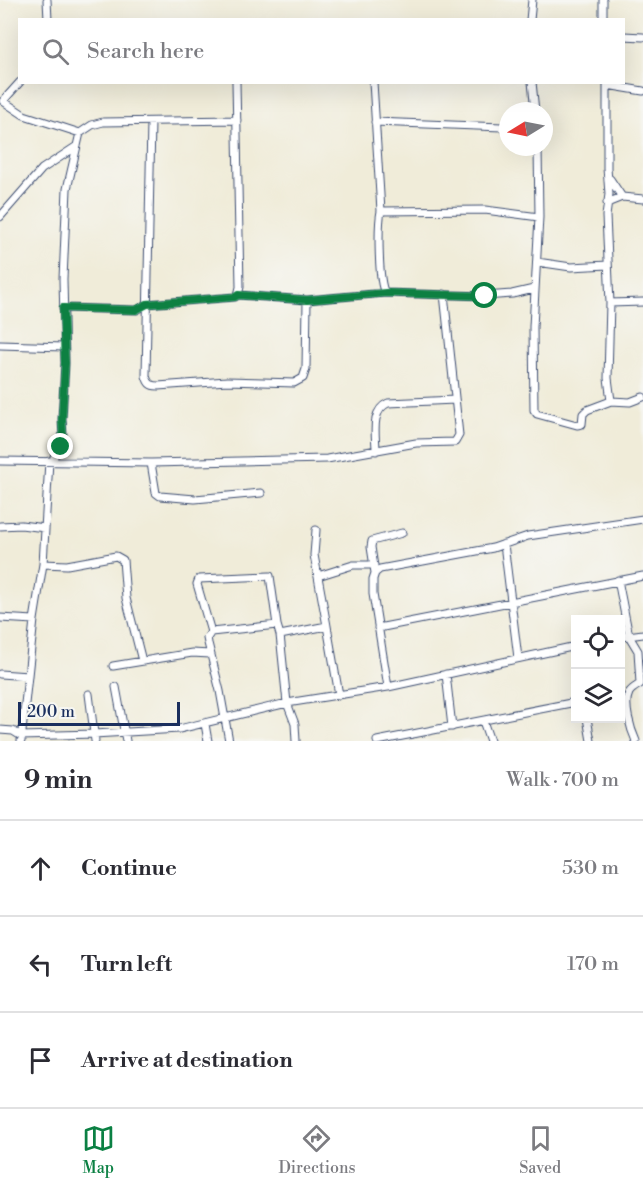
<!DOCTYPE html>
<html lang="en">
<head>
<meta charset="utf-8">
<style>
  :root { --surface:#fff; --page:#f2f2f3; --text:#2b2b33; --muted:#7c7c81; --line:#e1e1e2; --accent:#0b8043 }
  body { margin:0; font-family:"Libre Bodoni",serif; background:var(--page); color:var(--text) }
  .controls { position:absolute; right:18px; bottom:18px; display:grid; overflow:hidden; border-radius:0px; box-shadow:0 6px 24px #0002 }
  .controls button { width:54px; height:54px; display:grid; place-items:center; padding:0; border:0; border-bottom:2px solid var(--line); background:var(--surface); color:var(--text); font:30px sans-serif }
  .compass { position:absolute; left:499px; top:102px; width:54px; height:54px; border-radius:50%; background:var(--surface); box-shadow:0 6px 24px #0002; rotate:260deg }
  .scale { position:absolute; left:18px; bottom:15px; width:162px; box-sizing:border-box; padding-left:6px; border:3px solid #1b2f5e; border-top:0; font-size:16px; line-height:21px; white-space:nowrap; color:#1b2f5e; -webkit-text-stroke:4px #f6f6f2; paint-order:stroke }
  .stop { position:absolute; width:18px; height:18px; margin:-14px; border:4px solid #0b8043; border-radius:50%; background:#fff }
  .stop.end { background:#0b8043; border-color:#fff; box-shadow:0 2px 6px #0008 }
  .list { margin:0; padding:0; list-style:none }
  h2 { display:flex; justify-content:space-between; align-items:center; height:78px; margin:0; padding:0 24px; font-size:26px }
  h2 small { font-size:20px; font-weight:400; color:var(--muted) }
  .list li { display:grid; grid-template-columns:39px 1fr auto; gap:18px; align-items:center; box-sizing:border-box; height:96px; padding:0 24px; border-top:2px solid var(--line) }
  .list b { display:block; font-size:22px; white-space:nowrap }
  .list em { font-size:20px; font-style:normal; color:var(--muted) }
  .icon { flex:none; width:33px; height:33px; fill:none; stroke:currentColor; stroke-width:2; stroke-linecap:round; stroke-linejoin:round }
  .map { position:relative; flex:none; width:643px; height:741px; overflow:hidden }
  .search { position:absolute; background:var(--surface); box-shadow:0 6px 24px #0002; left:18px; right:18px; top:18px; height:66px; display:flex; align-items:center; gap:15px; box-sizing:border-box; padding:0 21px; border-radius:0px; color:var(--muted); font-size:22px }
  .sheet { height:366px; background:var(--surface) }
  nav { display:flex; justify-content:space-around; align-items:center; box-sizing:border-box; height:84px; border-top:2px solid var(--line); background:var(--surface); font-size:16px; color:var(--muted) }
  nav a { display:grid; justify-items:center; gap:3px }
  nav .on { color:var(--accent) }
  .map>svg:first-child { display:block }
</style>
</head>
<body>
<div class="map">
<svg width="643" height="741" viewBox="0 0 643 741">
  <rect width="100%" height="100%" fill="#f6f6f2"/>
  <filter id="ink" filterUnits="userSpaceOnUse"><feTurbulence type="fractalNoise" baseFrequency=".0167" numOctaves="2"/><feDisplacementMap in="SourceGraphic" scale="12" xChannelSelector="R" yChannelSelector="G"/><feConvolveMatrix kernelMatrix="1 2 1 2 8 2 1 2 1" color-interpolation-filters="sRGB"/></filter>
  <filter id="wash" filterUnits="userSpaceOnUse"><feTurbulence type="fractalNoise" baseFrequency=".008" numOctaves="4" result="noise"/><feDisplacementMap in="SourceGraphic" scale="24" xChannelSelector="R" yChannelSelector="G"/><feGaussianBlur stdDeviation="1.35" result="paint"/><feColorMatrix in="noise" values="0 0 0 0 0 0 0 0 0 0 0 0 0 0 0 0 0 1.4 0 .05"/><feComposite in="paint" operator="in"/></filter>
  <g filter="url(#wash)">
    <rect width="100%" height="100%" fill="#f0ecd9"/>
  </g>
  <g filter="url(#ink)">
    <g fill="none" stroke-linecap="round" stroke-linejoin="round">
      <defs>
        <path id="minor" d="M47,0L48,20
          M603,0V20
          M530,20L532,0
          M624,36L643,37
          M20,82L3,101L24,115L80,133
          M373,82L381,211C378,225 378,281 385,293L485,296L512,294L534,289
          M532,82L535,111
          M607,82V168L609,194L606,216L610,303L608,378L611,401
          M607,85L643,91
          M151,122L146,376C148,383 150,386 158,386L227,381L294,383L303,378L306,369L307,300
          M375,122L502,127
          M538,147L539,217L533,327L534,410L537,414L577,425L582,424L583,414L587,410L611,401L630,402L643,397
          M610,179L622,197
          M607,203L622,197L643,199
          M381,211L485,210L539,217
          M0,217L42,169L77,146
          M537,262L571,267L608,265
          M238,295L307,300L385,293
          M610,303L643,302
          M63,308L137,310L147,304L235,297L238,295L240,287L236,82
          M0,345L64,347
          M376,451C376,435 370,411 388,403L455,400
          M0,461L151,463L327,459L416,443L455,442L459,435L444,294
          M53,461L55,453L62,443L63,437L62,419L65,363L63,279L67,189L80,133L92,125L103,122L237,120
          M151,463L156,493L160,496L195,499L261,493
          M0,526L21,525L45,528
          M504,544L518,658
          M43,564L67,565L116,556L123,560L126,598L142,661
          M375,573L371,547L372,541L402,533
          M318,576L353,565H374
          M618,580L629,636L638,651L640,684C637,686 631,689 629,693C623,705 631,730 636,741
          M0,618L34,620
          M327,626L339,695
          M378,628L643,576
          M211,632L197,584L199,579L270,576L277,625L280,635
          M620,637L643,634
          M113,666L192,653L210,654
          M0,674L28,676
          M446,674L452,727
          M116,687L126,741
          M388,687L373,594V579L375,573L380,569L493,548L528,536L643,519
          M89,694L95,741
          M587,718L591,741
          M483,721L490,741
          M205,724L208,741
          M0,730L13,731L21,736L94,734L179,729L287,703L388,687L576,646
          M21,741L34,620L43,564L49,461
          M229,741L220,691L208,643L207,638L211,632L277,625
          M296,741L295,724L287,703L280,635L327,626L314,555L316,530
          M377,741L576,702"/>
      </defs>
      <use href="#minor" stroke="#3b4b70" stroke-width="9"/>
      <use href="#minor" stroke="#fff" stroke-width="7"/>
    </g>
  </g>
  <g fill="none" stroke-linecap="round" stroke-linejoin="round" filter="url(#ink)">
    <path stroke="#0b8043" stroke-width="8" d="M61,447L63,437L62,419L65,363L63,308L136,310L147,304L235,297L238,295L307,300L386,293L485,296"/>
  </g>
</svg>
<div class="controls">
<button><svg class="icon" aria-label="locate" viewBox="0 0 24 24"><circle cx="12" cy="12" r="6"/><path d="M12 2v4M12 18v4M2 12h4M18 12h4"/></svg></button>
<button><svg class="icon" aria-label="layers" viewBox="0 0 24 24"><path d="M12 4l9 5-9 5-9-5zM3 14l9 5 9-5"/></svg></button>
</div>
<svg class="compass" viewBox="-18 -18 36 36"><path d="M0-13l5 13h-10z" fill="#e53935"/><path d="M0 13l5-13h-10z" fill="#7c7c81"/></svg>
<div class="scale">200 m</div>
<div class="stop" style="left:485px;top:296px"></div>
<div class="stop end" style="left:61px;top:447px"></div>
<div class="search"><svg class="icon" aria-label="search" viewBox="0 0 24 24"><circle cx="10" cy="10" r="6"/><path d="M15 15l6 6"/></svg>Search here</div>
</div>
<section class="sheet">
<h2>9 min<small>Walk · 700 m</small></h2>
<ul class="list">
<li><svg class="icon" aria-label="ahead" viewBox="0 0 24 24"><path d="M12 20V5M6 11l6-6 6 6"/></svg><div><b>Continue</b></div><em>530 m</em></li>
<li><svg class="icon" aria-label="left" viewBox="0 0 24 24"><path d="M17 20v-9H6M10 6l-5 5 5 5"/></svg><div><b>Turn left</b></div><em>170 m</em></li>
<li><svg class="icon" aria-label="arrive" viewBox="0 0 24 24"><path d="M6 21V4h12l-3 4 3 4H6"/></svg><div><b>Arrive at destination</b></div></li>
</ul>
</section>
<nav>
<a class="on"><svg class="icon" aria-label="map" viewBox="0 0 24 24"><path d="M3 6l6-2 6 2 6-2v14l-6 2-6-2-6 2zM9 4v14M15 6v14"/></svg>Map</a>
<a><svg class="icon" aria-label="directions" viewBox="0 0 24 24"><path d="M12 3l9 9-9 9-9-9zM9 14v-3h6M13 9l2 2-2 2"/></svg>Directions</a>
<a><svg class="icon" aria-label="saved" viewBox="0 0 24 24"><path d="M7 4h10v16l-5-4-5 4z"/></svg>Saved</a>
</nav>
</body>
</html>
